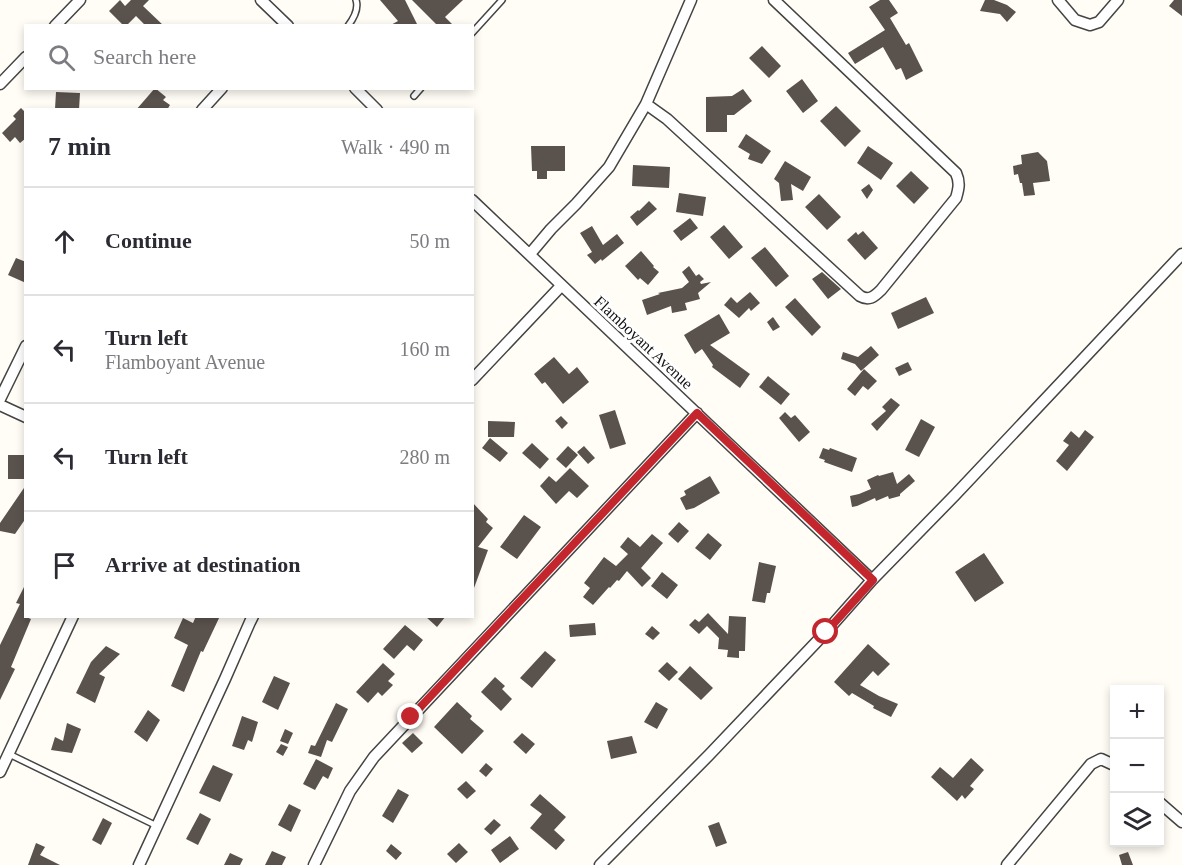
<!DOCTYPE html>
<html lang="en">
<head>
<meta charset="utf-8">
<style>
  :root { --surface:#fff; --page:#f7f7f7; --text:#2b2b33; --muted:#7c7c81; --line:#e1e1e2 }
  body { margin:0; font-family:"Times New Roman",serif; background:var(--page); color:var(--text) }
  .controls { position:absolute; right:18px; bottom:18px; display:grid; overflow:hidden; border-radius:0px; box-shadow:0 3px 9px #0003 }
  .controls button { width:54px; height:54px; display:grid; place-items:center; padding:0; border:0; border-bottom:2px solid var(--line); background:var(--surface); color:var(--text); font:30px sans-serif }
  .stop { position:absolute; width:18px; height:18px; margin:-14px; border:4px solid #c4262e; border-radius:50%; background:#fff }
  .stop.end { background:#c4262e; border-color:#fff; box-shadow:0 2px 6px #0008 }
  .list { margin:0; padding:0; list-style:none }
  h2 { display:flex; justify-content:space-between; align-items:center; height:78px; margin:0; padding:0 24px; font-size:26px }
  h2 small { font-size:20px; font-weight:400; color:var(--muted) }
  .list li { display:grid; grid-template-columns:39px 1fr auto; gap:18px; align-items:center; box-sizing:border-box; height:108px; padding:0 24px; border-top:2px solid var(--line) }
  .list b { display:block; font-size:22px; white-space:nowrap }
  .list p { margin:0; font-size:20px; white-space:nowrap; color:var(--muted) }
  .list em { font-size:20px; font-style:normal; color:var(--muted) }
  .icon { flex:none; width:33px; height:33px; fill:none; stroke:currentColor; stroke-width:2; stroke-linecap:round; stroke-linejoin:round }
  .map { position:relative; flex:none; width:1182px; height:865px; overflow:hidden }
  .search { position:absolute; background:var(--surface); box-shadow:0 3px 9px #0003; left:24px; top:24px; width:450px; height:66px; display:flex; align-items:center; gap:15px; box-sizing:border-box; padding:0 21px; border-radius:0px; color:var(--muted); font-size:22px }
  .panel { position:absolute; background:var(--surface); box-shadow:0 3px 9px #0003; left:24px; top:108px; width:450px; height:510px; border-radius:0px }
  .map>svg:first-child { display:block }
</style>
</head>
<body>
<div class="map">
<svg width="1182" height="865" viewBox="0 0 1182 865">
  <rect width="100%" height="100%" fill="#fffdf5"/>
  <path fill="#5a524d" d="M120,0L125,6L131,0H149L143,6L164,26H146L136,16L126,26H124L109,11Z
    M380,0H405L418,26H389L398,21Z
    M412,0H463L445,17L454,26H438Z
    M880,0H889L898,13L890,18L906,45L909,43L923,71L906,80L901,68L896,70L883,47L855,64L848,53L885,30L869,7Z
    M985,0H994L1007,5L1016,12L1007,22L1000,14L980,11Z
    M1174,0H1182V16L1169,6Z
    M762,46L781,66L769,78L749,58Z
    M802,79L818,101L803,113L786,91Z
    M155,88L166,97L163,100L170,105L167,110H136Z
    M743,89L752,101L734,115H727V132H706V97L732,96Z
    M56,92L80,93L79,110L55,109Z
    M836,106L861,131L845,147L820,121Z
    M21,108L26,113V138L20,143L15,137L10,142L2,133L16,119L13,116Z
    M746,134L771,151L762,164L748,159L750,154L738,147Z
    M531,146H565V171H547V179H537V171H532Z
    M868,146L893,163L881,180L857,163Z
    M1038,152L1047,161L1050,181L1033,183L1035,195L1024,196L1022,183H1020L1018,174L1014,175L1013,166L1022,164L1021,155Z
    M785,161L811,177L803,191L791,184L793,200L781,201L779,183L774,179Z
    M633,165L670,167L669,188L632,186Z
    M911,171L929,188L914,204L896,186Z
    M869,184L873,190L867,199L861,190Z
    M679,193L706,197L703,216L676,212Z
    M819,194L841,217L827,230L805,207Z
    M649,201L657,209L637,226L630,217L638,210L639,211Z
    M690,218L698,228L681,241L673,231Z
    M724,225L743,247L729,259L710,237Z
    M592,226L603,245L617,234L624,243L602,261L601,259L595,264L587,255L592,252L580,233Z
    M863,231L878,248L865,260L847,240L856,232L858,235Z
    M765,247L789,276L776,287L751,258Z
    M641,251L654,266L653,267L659,272L648,285L640,278L638,280L625,266Z
    M16,258L26,262V283L8,275Z
    M689,266L696,276L699,274L704,279L700,282L701,284L711,282L698,293L700,299L685,303L687,310L672,313L671,306L647,315L642,300L660,294L658,293L682,288L689,282L682,272Z
    M822,272L841,289L828,299L812,279Z
    M750,292L760,303L751,311L749,308L739,318L724,305L731,297L737,303Z
    M926,297L934,313L898,329L891,313Z
    M795,298L821,327L812,336L785,307Z
    M719,314L730,333L710,345L750,374L740,388L712,367L713,365L702,349L695,354L684,335Z
    M773,317L780,327L773,331L767,322Z
    M871,346L879,355L861,371L855,364L841,359L843,352L858,357Z
    M554,357L569,374L577,367L589,382L563,404L545,382L542,384L534,374Z
    M908,362L912,370L899,376L895,368Z
    M864,369L877,381L868,390L863,386L855,396L847,389Z
    M768,376L790,394L781,405L759,387Z
    M891,398L900,405L877,431L871,424L886,411L882,407Z
    M615,410L626,444L610,449L599,415Z
    M785,412L791,418L795,415L810,432L799,442L779,418Z
    M561,416L568,423L562,429L555,421Z
    M921,419L935,427L919,457L905,450Z
    M488,421L515,422L514,437H488Z
    M1085,430L1094,437L1067,471L1056,461L1069,445L1063,441L1071,431L1079,438Z
    M490,438L508,453L500,462L482,448Z
    M532,443L549,459L540,469L522,453Z
    M568,446L578,455L566,468L556,459Z
    M584,446L595,458L588,464L577,452Z
    M823,448L829,450L830,448L857,458L852,472L824,462L825,460L819,458Z
    M8,455H26V479H8Z
    M570,468L589,486L577,498L569,491L556,504L540,486L549,476L556,482Z
    M893,472L897,484L909,474L915,481L900,494V496L889,499L888,496L876,501L875,498L857,506L852,507L850,496L859,494L871,489L867,480L878,475L879,476Z
    M710,476L720,493L694,508L686,510L680,498L686,495L684,491Z
    M26,485V518L15,534L0,531V523Z
    M472,502L488,519L486,522L493,528L478,547L488,550L474,588H472Z
    M524,515L541,527L517,559L500,547Z
    M679,522L689,531L678,543L668,534Z
    M708,533L722,545L710,560L695,548Z
    M652,534L663,543L641,568L651,578L642,587L627,571L619,581L617,580L610,588L609,587L593,605L583,597L590,588L584,583L604,557L616,566L628,554L620,547L628,537L640,547Z
    M984,553L1004,583L975,602L955,572Z
    M759,562L776,566L770,593H767L765,603L752,601Z
    M662,572L678,585L667,599L651,586Z
    M26,583V617L31,619L11,667L15,669L0,700V645L20,604L16,603Z
    M708,613L728,634L729,616L746,617L745,651H739V658L727,657L728,650L718,649L719,638L707,626L699,634L689,625L695,619L699,622Z
    M196,616H220L203,652L201,651L184,692L171,686L188,645L174,638L183,618L193,623Z
    M425,616H446L437,627Z
    M595,623L596,635L570,637L569,625Z
    M405,625L423,640L414,651L407,645L394,659L383,649Z
    M652,626L660,633L653,640L645,634Z
    M868,644L890,664L878,676L873,671L860,685L879,696L898,704L891,717L873,708L874,706L852,693L849,696L834,682Z
    M106,646L120,654L99,674L105,677L95,703L76,693L91,662Z
    M545,651L556,660L532,688L520,678Z
    M667,662L678,672L669,681L658,671Z
    M383,663L395,674L388,681L393,685L382,696L378,692L368,703L356,692Z
    M690,666L713,688L701,700L678,679Z
    M274,676L290,683L278,710L262,702Z
    M495,677L505,686L502,689L512,699L501,711L481,692Z
    M457,702L472,716L470,719L484,731L462,754L434,727Z
    M656,702L668,709L657,729L644,722Z
    M336,703L348,709L332,742L327,740L321,757L308,753L311,745L315,746Z
    M148,710L160,720L147,742L134,732Z
    M242,716L258,722L252,742L248,740L244,750L232,746Z
    M67,723L81,729L72,753L51,750L55,737L63,741Z
    M285,729L293,733L288,744L280,741Z
    M413,733L423,743L412,753L402,743Z
    M522,733L535,744L526,754L513,742Z
    M632,736L637,753L611,759L607,741Z
    M281,744L288,747L283,756L276,752Z
    M971,758L984,770L970,786L974,789L965,799L962,795L957,801L931,777L940,767L953,778Z
    M316,759L333,768L328,779L323,776L315,790L303,784Z
    M486,763L493,769L486,777L479,771Z
    M213,765L233,774L220,802L199,793Z
    M466,781L476,791L467,799L457,789Z
    M398,789L409,795L393,823L382,816Z
    M540,794L566,817L554,830L565,840L556,850L530,828L542,814L530,805Z
    M289,804L301,810L291,832L278,825Z
    M200,813L211,819L198,845L186,839Z
    M103,818L112,823L101,845L92,840Z
    M494,819L501,825L491,835L484,829Z
    M719,822L727,843L716,847L708,826Z
    M510,836L519,849L500,863L491,850Z
    M36,843L45,847L40,855L60,865H28Z
    M459,843L468,852L456,863L447,854Z
    M391,844L402,853L396,860L386,851Z
    M272,851L286,857L282,865H265Z
    M1128,852L1133,865H1122L1119,855Z
    M230,853L243,859L240,865H224Z"/>
  <g fill="none" stroke-linecap="round" stroke-linejoin="round">
    <defs>
      <path id="service" d="M348,26C354,18 359,9 356,0
        M472,33L502,0
        M414,96L421,88
        M9,754L157,826"/>
      <path id="minor" d="M261,0L288,26
        M1058,0L1075,20L1090,25L1099,22L1118,0
        M55,26L80,0
        M0,84L26,57
        M355,88L377,110
        M646,104L667,119L860,296C869,301 874,297 881,290L956,198C959,188 960,182 956,173L774,0
        M202,110L222,88
        M472,200L872,580
        M530,254L551,229L576,204L609,167L646,104L691,0
        M472,380L561,286
        M0,399L26,346
        M0,405L26,417
        M0,772L73,616
        M1160,803L1182,822
        M139,865L225,679L250,622L253,616
        M314,865L350,791L374,757L697,413
        M600,865L709,755L826,632L872,580L955,495L1182,254
        M1007,865L1091,764L1101,759L1114,765"/>
    </defs>
    <use href="#service" stroke="#444" stroke-width="8"/>
    <use href="#minor" stroke="#444" stroke-width="13"/>
    <use href="#service" stroke="#fff" stroke-width="5"/>
    <use href="#minor" stroke="#fff" stroke-width="10"/>
  </g>
  <g fill="none" stroke-linecap="round" stroke-linejoin="round">
    <path stroke="#c4262e" stroke-width="8" d="M411,717L697,413L873,580L826,632"/>
  </g>
  <g text-anchor="middle" stroke-width="6" stroke-linejoin="round" paint-order="stroke">
    <g font-size="16" fill="#111" stroke="#fff">
      <text transform="translate(644 342) rotate(43)" y="6">Flamboyant Avenue</text>
    </g>
  </g>
</svg>
<div class="controls">
<button>+</button>
<button>−</button>
<button><svg class="icon" aria-label="layers" viewBox="0 0 24 24"><path d="M12 4l9 5-9 5-9-5zM3 14l9 5 9-5"/></svg></button>
</div>
<div class="stop" style="left:826px;top:632px"></div>
<div class="stop end" style="left:411px;top:717px"></div>
<div class="search"><svg class="icon" aria-label="search" viewBox="0 0 24 24"><circle cx="10" cy="10" r="6"/><path d="M15 15l6 6"/></svg>Search here</div>
<section class="panel">
<h2>7 min<small>Walk · 490 m</small></h2>
<ul class="list">
<li><svg class="icon" aria-label="ahead" viewBox="0 0 24 24"><path d="M12 20V5M6 11l6-6 6 6"/></svg><div><b>Continue</b></div><em>50 m</em></li>
<li><svg class="icon" aria-label="left" viewBox="0 0 24 24"><path d="M17 20v-9H6M10 6l-5 5 5 5"/></svg><div><b>Turn left</b><p>Flamboyant Avenue</p></div><em>160 m</em></li>
<li><svg class="icon" aria-label="left" viewBox="0 0 24 24"><path d="M17 20v-9H6M10 6l-5 5 5 5"/></svg><div><b>Turn left</b></div><em>280 m</em></li>
<li><svg class="icon" aria-label="arrive" viewBox="0 0 24 24"><path d="M6 21V4h12l-3 4 3 4H6"/></svg><div><b>Arrive at destination</b></div></li>
</ul>
</section>
</div>
</body>
</html>
